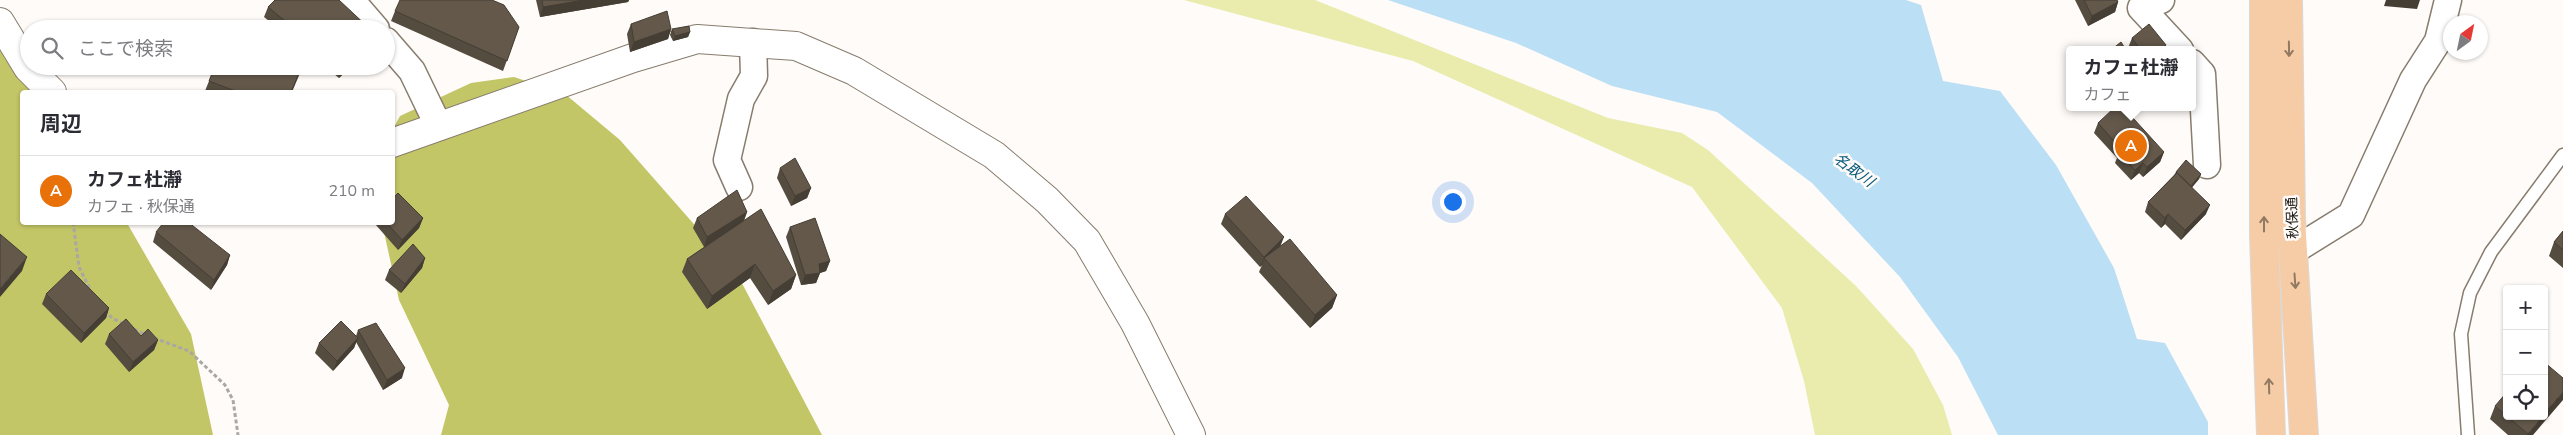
<!DOCTYPE html>
<html lang="ja">
<head>
<meta charset="utf-8">
<style>
  :root { --surface:#fff; --page:#f2f2f3; --text:#2b2b33; --muted:#7c7c81; --line:#e1e1e2; --accent:#7c3aed }
  body { margin:0; font-family:"Nunito Sans","Noto Sans JP",sans-serif; background:var(--page); color:var(--text) }
  .controls { position:absolute; right:15px; bottom:15px; display:grid; overflow:hidden; border-radius:5px; box-shadow:0 1px 4px #0004 }
  .controls button { width:45px; height:45px; display:grid; place-items:center; padding:0; border:0; border-bottom:1px solid var(--line); background:var(--surface); color:var(--text); font:25px sans-serif }
  .compass { position:absolute; left:2443px; top:15px; width:45px; height:45px; border-radius:50%; background:var(--surface); box-shadow:0 1px 4px #0004; rotate:33deg }
  .you { position:absolute; left:1452px; top:201px; width:18px; height:18px; margin:-12px; border:4px solid #fff; border-radius:50%; background:#1a73e8; box-shadow:0 0 0 8px #1a73e833 }
  .badge { display:grid; place-items:center; width:32px; height:32px; border-radius:50%; background:var(--accent); color:#fff; font-size:16px; font-weight:700 }
  .pin { position:absolute; translate:-50% -50%; border:2px solid #fff; box-shadow:0 1px 5px #0006 }
  .popup { position:absolute; left:2066px; top:46px; width:130px; height:65px; box-sizing:border-box; display:grid; place-content:center; border-radius:5px; background:var(--surface); filter:drop-shadow(0 1px 4px #0005); font-size:16px; white-space:nowrap; color:var(--muted) }
  .popup b { font-size:19px; color:var(--text) }
  .popup::after { content:''; position:absolute; left:50%; top:100%; margin-left:-10px; border:10px solid transparent; border-top-color:var(--surface) }
  .list { margin:0; padding:0; list-style:none }
  h2 { display:flex; justify-content:space-between; align-items:center; height:65px; margin:0; padding:0 20px; font-size:21px }
  h2 small { font-size:16px; font-weight:400; color:var(--muted) }
  .list li { display:grid; grid-template-columns:32px 1fr auto; gap:15px; align-items:center; box-sizing:border-box; height:70px; padding:0 20px; border-top:1px solid var(--line) }
  .list b { display:block; font-size:19px; white-space:nowrap }
  .list p { margin:0; font-size:16px; white-space:nowrap; color:var(--muted) }
  .list em { font-size:16px; font-style:normal; color:var(--muted) }
  .icon { flex:none; width:28px; height:28px; fill:none; stroke:currentColor; stroke-width:2; stroke-linecap:round; stroke-linejoin:round }
  .map { position:relative; flex:none; width:2563px; height:435px; overflow:hidden }
  .search { position:absolute; background:var(--surface); box-shadow:0 1px 4px #0004; left:20px; top:20px; width:375px; height:55px; display:flex; align-items:center; gap:12px; box-sizing:border-box; padding:0 18px; border-radius:28px; color:var(--muted); font-size:19px }
  .panel { position:absolute; background:var(--surface); box-shadow:0 1px 4px #0004; left:20px; top:90px; width:375px; height:135px; border-radius:5px }
  .map>svg:first-child { display:block }
</style>
</head>
<body>
<div class="map">
<svg width="2563" height="435" viewBox="0 0 2563 435">
  <rect width="100%" height="100%" fill="#fefbf8"/>
  <path fill="#e9ecac" d="M1184,0H1315L1608,118L1682,133L1708,150L1856,286L1913,349L1943,405L1952,435H1815L1804,381L1782,308L1692,187L1413,61Z"/>
  <path fill="#c2c666" d="M0,36L41,92H22V222L127,223L191,334L213,435H0Z
    M514,77L565,94L620,140L736,272L822,435H441L449,405L399,300L382,223L392,222L393,129L400,116L471,83Z"/>
  <path fill="#bbdff5" d="M1388,0H1906L1921,5L1943,81L2000,91L2056,165L2114,268L2137,339L2165,343L2208,422V435H1998L1958,357L1900,277L1812,183L1717,112L1612,86L1516,43Z"/>
  <g fill="none" stroke-linecap="round" stroke-linejoin="round">
    <defs>
      <path id="service" d="M2468,435L2461,334L2470,293L2491,252L2563,155"/>
      <path id="minor" d="M351,0L376,29
        M2161,0L2141,8L2180,50
        M386,41L412,71L439,127
        M2192,63L2202,74L2207,165
        M739,187L727,160L741,99L754,76L753,42
        M2293,251L2351,215L2413,80L2438,41L2448,0"/>
      <path id="tertiary" d="M0,22L28,68L52,92
        M392,143L633,58L697,39L796,46L854,71L994,155L1047,200L1087,241L1135,323L1191,435"/>
      <path id="trunk" d="M2264,0V236L2271,435
        M2288,0L2291,218L2304,435"/>
    </defs>
    <use href="#service" stroke="#877c6d" stroke-width="15"/>
    <use href="#minor" stroke="#877c6d" stroke-width="29"/>
    <use href="#tertiary" stroke="#877c6d" stroke-width="30"/>
    <use href="#trunk" stroke="#dad9d8" stroke-width="30"/>
    <path stroke="#aba7a3" stroke-width="3" stroke-dasharray="4 2.5" stroke-linecap="butt" d="M73,222L79,267L91,291
      M105,310L112,318L124,324
      M134,329L146,335
      M154,338L189,351L225,385L233,400L238,435"/>
    <use href="#service" stroke="#fff" stroke-width="12"/>
    <use href="#minor" stroke="#fff" stroke-width="26"/>
    <use href="#tertiary" stroke="#fff" stroke-width="28"/>
    <use href="#trunk" stroke="#f6cca7" stroke-width="28"/>
  </g>
  <path fill="#554c40" d="M536,0H629L628,2L540,17Z
    M2075,0H2117L2118,2L2115,12L2088,26Z
    M268,7L370,29H279L264,17Z
    M395,11L519,27L503,71L391,21Z
    M631,24L671,29L668,39L630,52L627,34Z
    M672,29L690,32L688,37L673,41L670,35Z
    M2132,38L2164,50H2129L2128,48Z
    M215,66H303L292,92H208L205,91Z
    M324,66H351L339,78Z
    M2098,123L2164,152L2160,162L2143,177L2139,173L2131,180L2115,163L2117,158L2094,133Z
    M780,168L811,188L807,198L791,206L777,178Z
    M2176,172L2201,174L2199,179L2192,187L2206,214L2181,240L2165,224L2161,228L2145,212L2148,202L2174,175Z
    M747,212L744,221L796,275L791,289L768,305L750,278L707,309L682,272L687,259L719,237L704,247L693,228L697,218Z
    M1225,214L1281,246L1337,295L1332,308L1310,328L1259,272L1262,265L1260,267L1221,224Z
    M423,218L419,228L398,250L375,224V222H392Z
    M790,227L830,261L826,271L820,273L816,283L801,285L786,237Z
    M2563,231V268L2549,256L2554,242Z
    M156,232L230,255L227,265L211,290L153,242Z
    M425,258L422,268L401,293L385,280L389,270Z
    M46,294L109,308L106,318L81,343L42,304Z
    M358,330L402,378L383,390L356,342L354,348L333,371L315,353L319,343L356,336Z
    M109,334L141,336L158,340L154,350L129,372L105,344Z
    M2495,406L2533,435H2508L2490,419Z"/>
  <path fill="#453e34" d="M584,0H629L628,2L540,17L543,7Z
    M2386,0H2420L2417,9L2384,6Z
    M2118,2L2115,12L2088,26L2092,16Z
    M671,29L668,39L630,52L634,42Z
    M690,32L688,37L673,41L675,36Z
    M345,66H351L339,78L343,69Z
    M2164,152L2160,162L2143,177L2147,167Z
    M2143,163L2139,173L2131,180L2135,170Z
    M2201,174L2199,179L2189,191L2191,186Z
    M811,188L807,198L791,206L795,196Z
    M2210,205L2206,214L2181,240L2185,230Z
    M747,212L743,222L704,247L707,237Z
    M2168,214L2165,224L2161,228L2165,218Z
    M423,218L419,228L398,250L402,240Z
    M1284,237L1280,247L1264,258L1262,265L1260,267L1264,257Z
    M230,255L227,265L211,290L214,280Z
    M27,257L22,271L0,297V289Z
    M425,258L422,268L401,293L405,284Z
    M830,261L826,271L817,274L820,273L816,283L801,285L805,275L819,264Z
    M755,264L750,278L707,309L712,296Z
    M796,275L791,289L768,305L773,291Z
    M1337,295L1332,308L1310,328L1315,315Z
    M109,308L106,318L81,343L84,333Z
    M358,338L354,348L333,371L337,361Z
    M158,340L154,350L129,372L133,362Z
    M405,368L402,378L383,390L387,380Z
    M2563,392V400L2533,435H2527L2543,416H2544V414Z"/>
  <path fill="#63584a" stroke="#453e34" d="M275,0H339L370,29H295L268,7Z
    M400,0H492L504,5L519,27L507,61L395,11Z
    M542,0H584L543,7Z
    M2084,0H2117L2118,2L2092,16Z
    M667,11L671,29L634,42L631,24Z
    M2149,24L2166,45L2160,50H2141L2132,38Z
    M689,26L690,32L675,36L672,29Z
    M2121,42L2126,50H2111Z
    M215,66H302L291,92H238L209,81Z
    M2115,107H2123L2164,152L2147,167L2143,163L2135,170L2119,153L2122,150L2098,123Z
    M795,158L811,188L795,196L780,168Z
    M2186,160L2201,174L2191,186L2176,172Z
    M2177,173L2210,205L2185,230L2168,214L2165,218L2148,202Z
    M737,190L747,212L707,237L697,218Z
    M398,193L423,218L402,240L386,222H392V199Z
    M1246,196L1284,237L1264,257L1225,214Z
    M761,209L796,275L773,291L755,264L712,296L687,259Z
    M815,218L830,261L819,264L820,273L805,275L790,227Z
    M164,222H188L230,255L214,280L156,232Z
    M2563,231V250L2554,242Z
    M0,234L27,257L0,289Z
    M1290,239L1337,295L1315,315L1264,258Z
    M413,244L425,258L405,284L389,270Z
    M71,270L109,308L84,333L46,294Z
    M126,319L141,336L148,329L158,340L133,362L109,334Z
    M341,321L358,338L337,361L319,343Z
    M376,323L405,368L387,380L358,330Z
    M2544,362L2563,378V392L2544,414Z
    M2507,392V416L2495,406Z
    M2507,416H2543L2528,434Z"/>
  <defs><path id="oneway-shaft" d="M-6 0H5M1.5-3L5.5 0L1.5 3" fill="none" stroke-width="1.6" stroke-linecap="round" stroke-linejoin="round" transform="scale(1.25)"/></defs>
  <g stroke="#927962">
    <use href="#oneway-shaft" transform="translate(2289 49) rotate(89)"/>
    <use href="#oneway-shaft" transform="translate(2264 224) rotate(-90)"/>
    <use href="#oneway-shaft" transform="translate(2295 281) rotate(86)"/>
    <use href="#oneway-shaft" transform="translate(2269 386) rotate(-92)"/>
  </g>
  <g text-anchor="middle" stroke-width="5" stroke-linejoin="round" paint-order="stroke">
    <g font-size="14" fill="#17130d" stroke="#fefbf8">
      <text transform="translate(2292 218) rotate(-92)" y="5">秋保通</text>
    </g>
    <g font-size="15" font-style="italic" fill="#0a5b7e" stroke="#fefbf8">
      <text transform="translate(1854 170) rotate(36)" y="5">名取川</text>
    </g>
  </g>
</svg>
<div class="controls">
<button>+</button>
<button>−</button>
<button><svg class="icon" aria-label="locate" viewBox="0 0 24 24"><circle cx="12" cy="12" r="6"/><path d="M12 2v4M12 18v4M2 12h4M18 12h4"/></svg></button>
</div>
<svg class="compass" viewBox="-18 -18 36 36"><path d="M0-13l5 13h-10z" fill="#e53935"/><path d="M0 13l5-13h-10z" fill="#7c7c81"/></svg>
<div class="you"></div>
<div class="pin badge" style="left:2131px;top:146px;background:#e8710a">A</div>
<div class="popup"><b>カフェ杜瀞</b>カフェ</div>
<div class="search"><svg class="icon" aria-label="search" viewBox="0 0 24 24"><circle cx="10" cy="10" r="6"/><path d="M15 15l6 6"/></svg>ここで検索</div>
<section class="panel">
<h2>周辺<small></small></h2>
<ul class="list">
<li><span class="badge" style="background:#e8710a">A</span><div><b>カフェ杜瀞</b><p>カフェ · 秋保通</p></div><em>210 m</em></li>
</ul>
</section>
</div>
</body>
</html>
